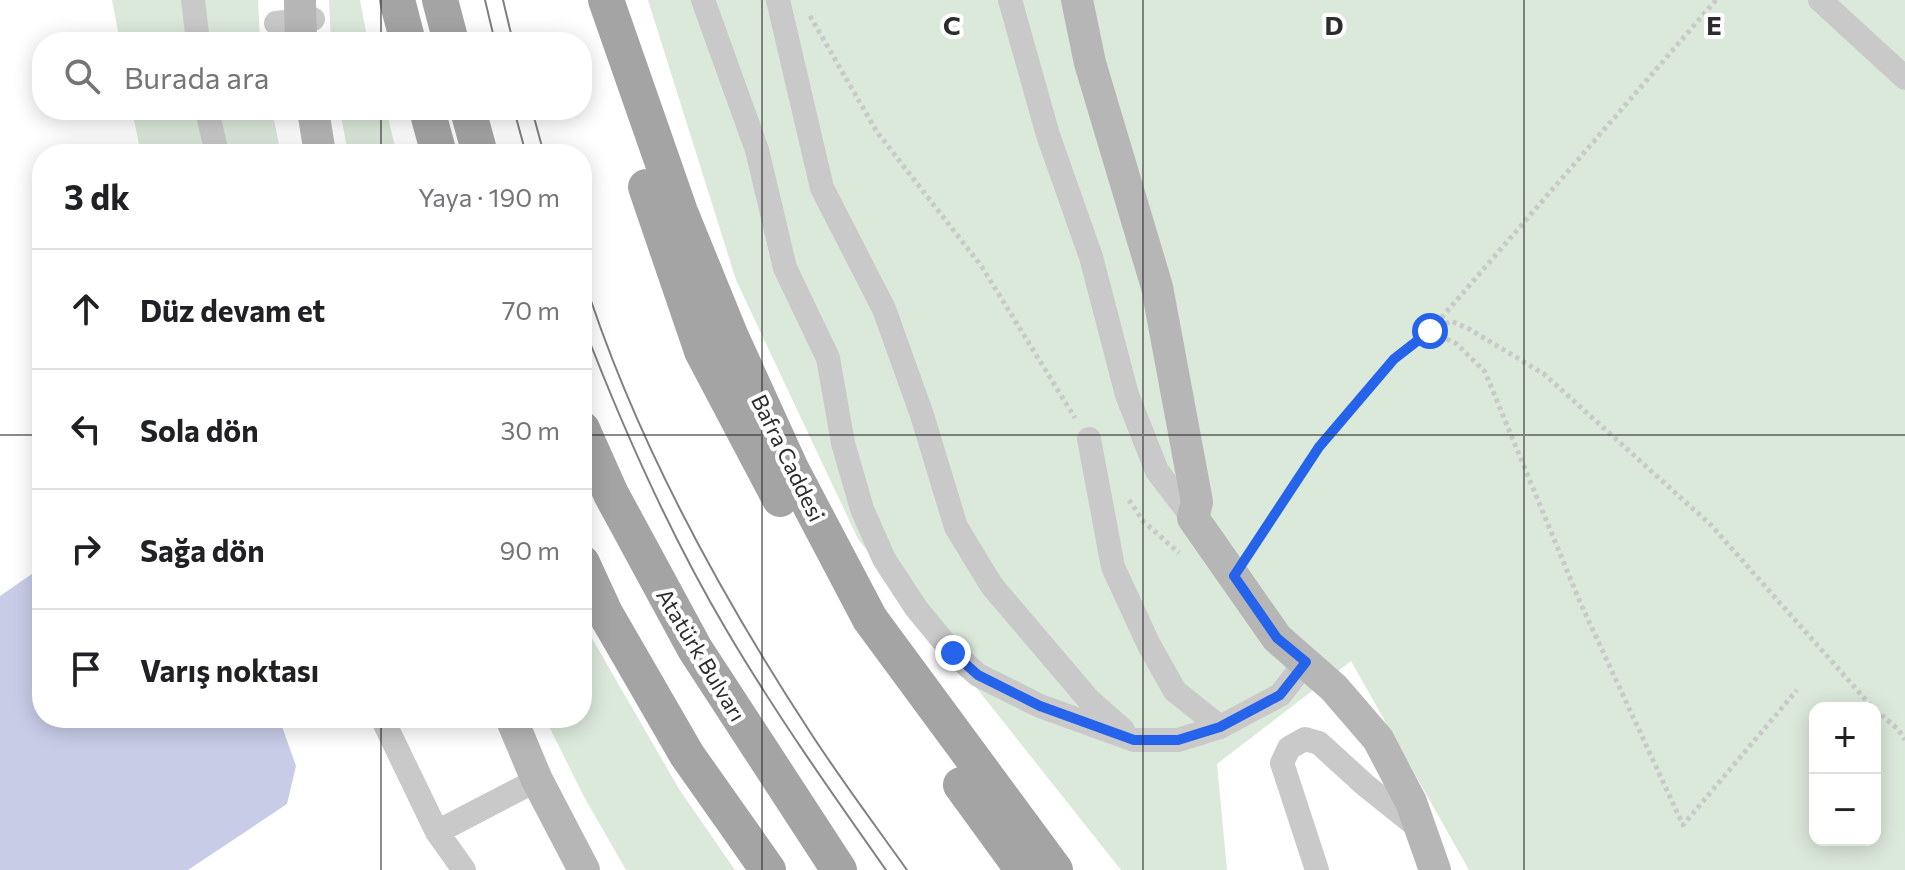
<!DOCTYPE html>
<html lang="tr">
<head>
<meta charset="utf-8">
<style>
  :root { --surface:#fff; --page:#f6f6f6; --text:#202124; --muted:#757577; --line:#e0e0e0 }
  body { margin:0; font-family:Commissioner,sans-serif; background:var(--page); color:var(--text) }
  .controls { position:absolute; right:24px; bottom:24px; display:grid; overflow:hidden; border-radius:16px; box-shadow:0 4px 20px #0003 }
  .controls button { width:72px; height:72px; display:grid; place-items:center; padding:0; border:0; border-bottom:2px solid var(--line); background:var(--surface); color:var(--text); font:40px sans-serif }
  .stop { position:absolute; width:24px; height:24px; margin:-18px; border:6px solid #2563eb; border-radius:50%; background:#fff }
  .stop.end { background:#2563eb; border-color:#fff; box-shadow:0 2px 8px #0008 }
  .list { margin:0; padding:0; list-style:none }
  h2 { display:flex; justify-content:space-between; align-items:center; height:104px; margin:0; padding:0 32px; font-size:34px }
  h2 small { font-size:26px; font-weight:400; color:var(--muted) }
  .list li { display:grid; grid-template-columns:52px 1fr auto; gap:24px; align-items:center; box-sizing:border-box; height:120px; padding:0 32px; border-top:2px solid var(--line) }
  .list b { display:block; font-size:30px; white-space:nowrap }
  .list em { font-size:26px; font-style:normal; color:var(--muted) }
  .icon { flex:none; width:44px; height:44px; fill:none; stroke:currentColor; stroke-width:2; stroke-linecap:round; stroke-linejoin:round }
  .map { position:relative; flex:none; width:1905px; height:870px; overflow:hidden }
  .search { position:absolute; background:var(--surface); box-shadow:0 4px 20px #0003; left:32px; top:32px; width:560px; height:88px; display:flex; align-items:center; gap:20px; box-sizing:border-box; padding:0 28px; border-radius:32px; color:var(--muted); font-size:30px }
  .panel { position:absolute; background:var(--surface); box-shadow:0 4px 20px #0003; left:32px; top:144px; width:560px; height:584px; border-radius:32px }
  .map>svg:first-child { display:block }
</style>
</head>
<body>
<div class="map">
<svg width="1905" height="870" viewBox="0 0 1905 870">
  <rect width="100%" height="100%" fill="#fff"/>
  <path fill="#dbe9db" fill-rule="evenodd" d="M112,0H258L260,42H120Z
    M329,0H360L368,42H331Z
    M648,0H1905V870H1469L1351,661L1217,764L1227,870H1121L858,539L736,280ZM1815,708H1875V840H1815Z
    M132,110H272L281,154H141Z
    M340,110H386L397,154H348Z
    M582,621L679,789L735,870H626L583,795L545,718H582Z"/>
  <path fill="#c8cce7" d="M42,567V718H279L296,766L287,804L188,870H0V596Z"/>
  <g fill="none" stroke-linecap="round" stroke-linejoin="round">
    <path stroke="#c9c9c9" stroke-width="5" stroke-dasharray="4 4" stroke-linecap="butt" d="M1716,0L1430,331L1457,344L1485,372L1580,602L1683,825L1797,690
      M810,16L877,132L982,267L1075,418
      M1129,500L1143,521L1179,553
      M1250,552L1319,447L1394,359L1430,331L1451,321L1469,329L1544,374L1711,525L1873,708
      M1875,710L1898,729L1905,740"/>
    <path stroke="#c9c9c9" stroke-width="24" d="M193,0L198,42
      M703,0L757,150L785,268L828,358L843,443L862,509L884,559L916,608L953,653L978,675L1040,706L1134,740H1178L1220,727L1280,695L1306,662
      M778,0L822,188L884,309L922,415L956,527L992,586L1089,700L1123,730
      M1010,0L1048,135L1091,257L1127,395L1157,471L1193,518
      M1820,0L1905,78
      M276,23L313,19
      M207,110L217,154
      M1089,439L1113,567L1149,645L1175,691L1220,727
      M382,718L437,832L464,870
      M437,832L537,780
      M1317,870L1282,763L1289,748L1305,739L1319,743L1365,785L1420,829"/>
    <path stroke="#b6b6b6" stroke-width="32" d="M300,0L301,42
      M1077,0L1090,63L1157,287L1197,502L1193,518L1277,638L1334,688L1378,739L1411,802L1435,870
      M313,110L320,154
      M511,718L537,780L584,870"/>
    <path stroke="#a4a4a4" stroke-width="36" d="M397,0L408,42
      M440,0L451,42
      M606,0L680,212L731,337L791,469L870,619L1055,870
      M427,110L439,154
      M468,110L480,154
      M646,187L702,351L780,499
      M582,429L611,494L695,649L839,870
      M582,563L605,613L687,755L768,870
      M961,785L1023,870"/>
    <path stroke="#818181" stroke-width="2" d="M485,0L495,42
      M503,0L513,42
      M514,110L526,154
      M532,110L544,154
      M582,273C633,436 719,593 812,735C842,781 875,825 907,870
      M582,322C623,429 669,533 727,631C776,714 831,792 886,870"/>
  </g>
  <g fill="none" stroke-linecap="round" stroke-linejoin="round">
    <path stroke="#2563eb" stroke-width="10" d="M953,653L978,675L1040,706L1134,740H1178L1220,727L1280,695L1306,662L1277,638L1234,576L1319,447L1394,359L1430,331"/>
  </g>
  <path fill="none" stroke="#2c2c2c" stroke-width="2" stroke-opacity="0.55" d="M381,0V42M762,0V870M1143,0V870M1524,0V870M381,110V154M0,435H42M582,435H1905M381,718V870"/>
  <g text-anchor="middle" stroke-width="8" stroke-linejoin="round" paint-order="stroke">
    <g font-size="22" fill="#2c2c2c" stroke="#fff">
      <text transform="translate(788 458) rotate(64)" y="8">Bafra Caddesi</text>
      <text transform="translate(701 655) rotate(59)" y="8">Atatürk Bulvarı</text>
    </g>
  </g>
  <g font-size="26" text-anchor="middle" font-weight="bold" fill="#2c2c2c" stroke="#fff" stroke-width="8" stroke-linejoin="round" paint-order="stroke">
    <text x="952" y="35">C</text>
    <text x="1334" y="35">D</text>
    <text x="1714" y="35">E</text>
  </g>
</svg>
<div class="controls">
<button>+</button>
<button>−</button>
</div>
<div class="stop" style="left:1430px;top:331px"></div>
<div class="stop end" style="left:953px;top:653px"></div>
<div class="search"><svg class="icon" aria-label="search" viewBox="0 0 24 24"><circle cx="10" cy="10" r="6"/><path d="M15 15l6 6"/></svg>Burada ara</div>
<section class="panel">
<h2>3 dk<small>Yaya · 190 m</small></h2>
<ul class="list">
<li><svg class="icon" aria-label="ahead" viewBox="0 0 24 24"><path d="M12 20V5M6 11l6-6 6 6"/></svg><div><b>Düz devam et</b></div><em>70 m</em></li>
<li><svg class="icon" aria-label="left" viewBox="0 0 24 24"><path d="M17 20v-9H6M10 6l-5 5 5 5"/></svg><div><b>Sola dön</b></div><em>30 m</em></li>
<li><svg class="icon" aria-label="right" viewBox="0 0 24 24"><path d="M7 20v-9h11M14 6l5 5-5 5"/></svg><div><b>Sağa dön</b></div><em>90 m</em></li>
<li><svg class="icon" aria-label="arrive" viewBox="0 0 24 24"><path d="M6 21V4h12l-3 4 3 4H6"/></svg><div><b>Varış noktası</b></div></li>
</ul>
</section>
</div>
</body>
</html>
